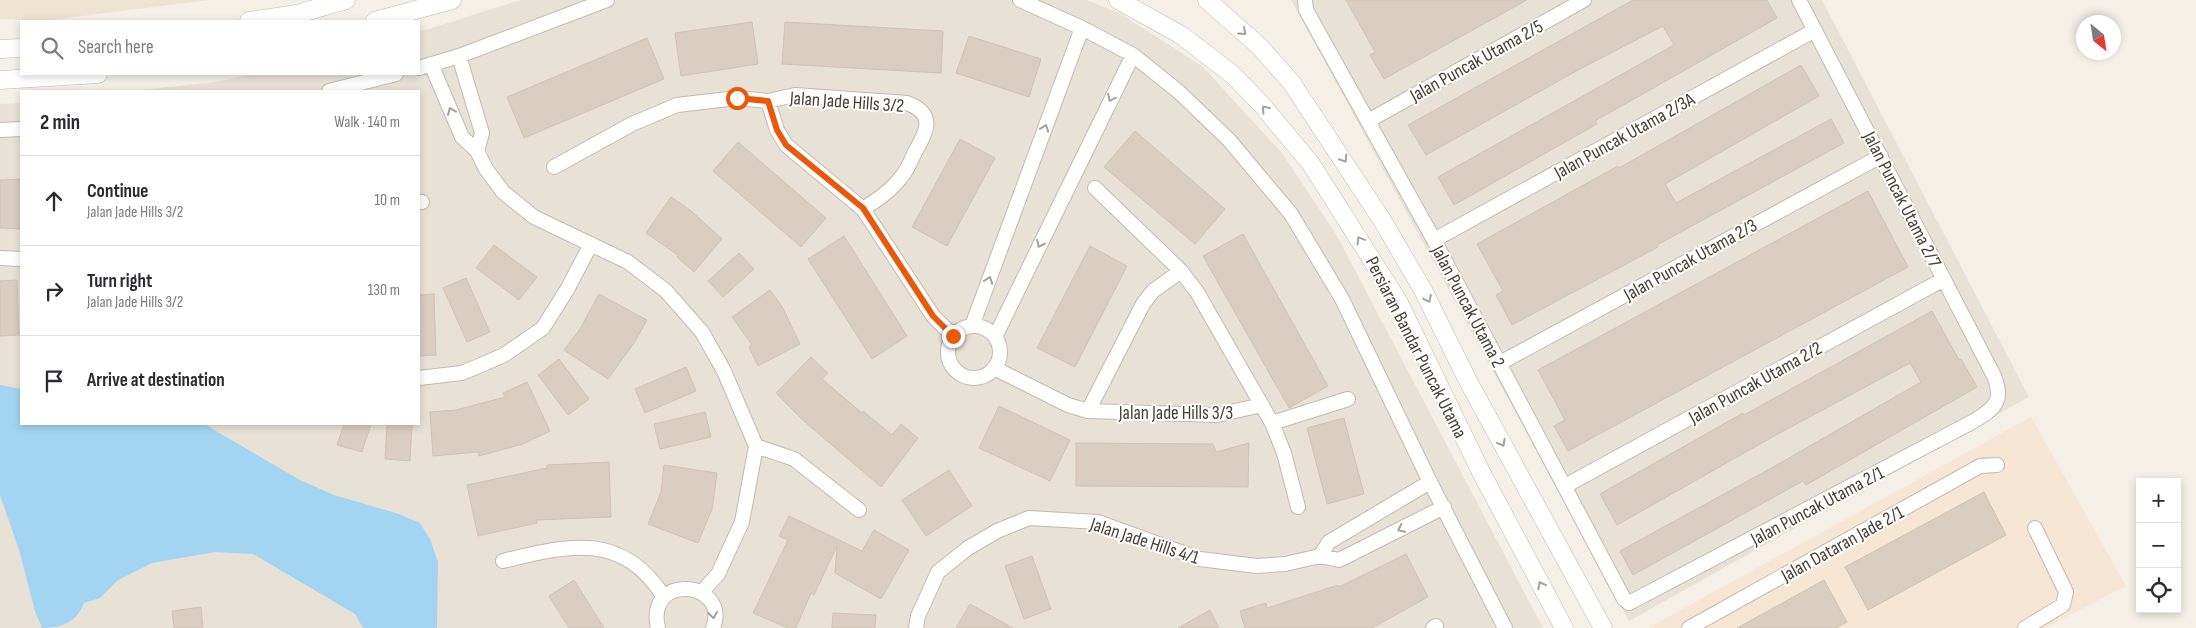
<!DOCTYPE html>
<html lang="en">
<head>
<meta charset="utf-8">
<style>
  :root { --surface:#fff; --page:#f7f7f7; --text:#2b2b33; --muted:#7c7c81; --line:#e1e1e2 }
  body { margin:0; font-family:"Sofia Sans Condensed",sans-serif; background:var(--page); color:var(--text) }
  .controls { position:absolute; right:15px; bottom:15px; display:grid; overflow:hidden; border-radius:0px; box-shadow:0 2px 8px #0003 }
  .controls button { width:45px; height:45px; display:grid; place-items:center; padding:0; border:0; border-bottom:1px solid var(--line); background:var(--surface); color:var(--text); font:25px sans-serif }
  .compass { position:absolute; left:2076px; top:15px; width:45px; height:45px; border-radius:50%; background:var(--surface); box-shadow:0 2px 8px #0003; rotate:150deg }
  .stop { position:absolute; width:15px; height:15px; margin:-11px; border:4px solid #ea580c; border-radius:50%; background:#fff }
  .stop.end { background:#ea580c; border-color:#fff; box-shadow:0 1px 5px #0008 }
  .list { margin:0; padding:0; list-style:none }
  h2 { display:flex; justify-content:space-between; align-items:center; height:65px; margin:0; padding:0 20px; font-size:21px }
  h2 small { font-size:16px; font-weight:400; color:var(--muted) }
  .list li { display:grid; grid-template-columns:32px 1fr auto; gap:15px; align-items:center; box-sizing:border-box; height:90px; padding:0 20px; border-top:1px solid var(--line) }
  .list b { display:block; font-size:19px; white-space:nowrap }
  .list p { margin:0; font-size:16px; white-space:nowrap; color:var(--muted) }
  .list em { font-size:16px; font-style:normal; color:var(--muted) }
  .icon { flex:none; width:28px; height:28px; fill:none; stroke:currentColor; stroke-width:2; stroke-linecap:round; stroke-linejoin:round }
  .map { position:relative; flex:none; width:2196px; height:628px; overflow:hidden }
  .search { position:absolute; background:var(--surface); box-shadow:0 2px 8px #0003; left:20px; top:20px; width:400px; height:55px; display:flex; align-items:center; gap:12px; box-sizing:border-box; padding:0 18px; border-radius:0px; color:var(--muted); font-size:19px }
  .panel { position:absolute; background:var(--surface); box-shadow:0 2px 8px #0003; left:20px; top:90px; width:400px; height:335px; border-radius:0px }
  .map>svg:first-child { display:block }
</style>
</head>
<body>
<div class="map">
<svg width="2196" height="628" viewBox="0 0 2196 628">
  <rect width="100%" height="100%" fill="#f4f0e8"/>
  <path fill="#e8e2d6" d="M520,0H1087L1121,14L1202,66L1282,153L1336,234L1543,628H0V104L21,103V424H419V91H132L216,82L252,74H419V32Z
    M1291,0H1822L2029,397L1629,621Z"/>
  <path fill="#f6e6d3" d="M2031,417L2126,586L2045,628H1648Z"/>
  <path fill="#eee4d2" d="M0,0H209L42,21L0,19Z"/>
  <path fill="#a3d5f2" d="M0,385L21,389V424H204L300,480L334,495L399,514L420,523L430,539L438,562L437,628H363L355,614L253,554L215,552L152,563L118,580L100,598L84,603C77,622 62,628 42,628L35,611L19,550L0,495Z"/>
  <path fill="#d9cec0" stroke="#d1c3b0" d="M1346,0H1527L1384,79L1370,55L1375,52Z
    M1633,0H1767L1777,18L1595,121L1597,124L1454,205L1438,177L1674,45L1663,26L1580,69L1426,155L1408,125Z
    M752,22L758,64L681,76L675,33Z
    M785,22L943,31L941,73L782,64Z
    M969,36L1041,59L1029,97L956,73Z
    M647,38L664,79L524,138L507,97Z
    M1801,65L1819,96L1665,184L1676,203L1831,119L1844,143L1657,245L1658,247L1512,325L1496,295L1503,291L1477,244L1618,166L1619,168Z
    M1135,131L1225,209L1195,244L1104,167Z
    M960,139L995,158L947,246L912,227Z
    M738,142L826,218L801,247L713,171Z
    M21,179V229L0,228V180Z
    M1868,191L1908,267L1568,451L1554,426L1565,420L1538,370Z
    M671,197L690,210L722,239L694,272L677,257L679,256L646,233Z
    M1243,234L1328,386L1289,408L1203,256Z
    M844,236L907,336L872,359L808,259Z
    M494,245L537,277L519,300L476,268Z
    M1090,246L1127,266L1075,367L1037,348Z
    M739,253L754,269L723,297L708,281Z
    M466,278L490,332L467,342L443,288Z
    M17,280L19,335L0,336V281Z
    M770,290L783,308L800,344L758,366L749,347L752,345L732,317Z
    M434,294L436,355L419,356V295Z
    M599,294L647,320L634,343L608,379L564,350L580,329Z
    M1932,311L1959,360L1961,359L1977,387L1806,485L1803,481L1633,575L1620,551L1775,466L1921,382L1910,363L1776,435L1617,525L1600,494L1743,413L1744,415Z
    M811,357L828,373L822,379L862,413L863,411L892,435L901,424L918,438L881,487L805,422L776,393Z
    M559,359L589,399L568,415L538,375Z
    M686,367L696,391L645,413L635,389Z
    M527,382L550,431L523,444L479,456L478,452L433,456L430,412L456,410L505,397L503,393Z
    M999,406L1070,440L1050,481L979,448Z
    M705,412L711,437L660,449L654,424Z
    M1344,418L1364,494L1327,504L1307,428Z
    M344,424H371L362,452L337,445Z
    M387,424H412L410,461L385,459Z
    M1076,443L1213,444L1216,452L1249,443L1248,487L1076,486Z
    M609,462L611,517L536,520L537,523L478,536L467,485L547,468V465Z
    M664,465L717,473L712,509L698,543L648,524L661,492Z
    M949,470L972,506L926,536L902,500Z
    M1984,492L2006,535L1868,610L1845,567Z
    M789,516L862,551L874,530L909,550L881,599L835,573L837,546L814,595L811,593L796,628H788L753,613L788,540L779,536Z
    M1406,554L1428,597L1372,628H1245L1240,611L1266,603L1267,608L1338,585L1339,587Z
    M1032,556L1051,609L1024,619L1005,566Z
    M574,580L604,628H569L549,596Z
    M1824,580L1847,622L1836,628H1737Z
    M970,604L1013,628H956Z
    M201,607L203,628H174L172,611Z
    M1210,610L1219,628H1178Z
    M833,613L876,615L875,628H832Z"/>
  <g fill="none" stroke-linecap="round" stroke-linejoin="round">
    <defs>
      <path id="minor" d="M1020,0L1082,28L1133,55L1179,92L1229,140L1291,214L1342,299L1430,482L1505,628
        M1305,0L1306,10L1434,240L1624,599L1629,603L1974,421C1995,408 2004,401 1994,376L1799,0
        M459,56L482,133L477,151
        M431,64L462,137L477,151L486,169L503,192L534,217L628,262L666,291L702,332L724,371L756,446L742,522L718,574L702,592
        M419,68L459,56L607,0
        M329,91L396,74
        M768,101L777,130L786,145L863,209L933,316L953,336
        M1368,121L1584,0
        M0,130L21,129
        M554,167L632,124L677,105L737,98L768,101L795,95L907,103C936,114 927,131 915,152C911,160 908,169 902,176C892,190 877,200 863,209
        M1095,188L1181,271L1197,292L1272,423L1284,453L1298,507
        M419,202H422
        M1434,240L1815,30
        M0,258L21,259
        M972,326L1082,28
        M948 352a26 26 0 1 1 52 0a26 26 0 1 1-52 0Z
        M995,337L1133,55
        M1500,363L1881,156
        M994,368L1068,405L1088,411L1217,415L1262,405
        M419,378L462,373L504,355L543,328L568,288L591,244
        M1088,411L1143,304L1153,291L1181,271
        M1272,423L1348,399
        M756,446L794,459L859,510
        M1565,486L1944,279
        M1320,556L1329,542L1430,482
        M503,561C568,545 622,531 664,597
        M658,628C645,571 731,581 713,628
        M916,628L918,616L938,572L968,548L997,531L1029,518L1098,522L1200,559L1257,566L1285,564L1320,556L1339,560L1444,507
        M1433,628L1436,626
        M1689,628L1980,466L1997,465
        M2025,628L2063,605L2066,592L2035,528"/>
      <path id="tertiary" d="M1118,0L1181,35L1233,75L1262,105L1311,164L1398,301L1482,474L1564,628
        M1207,0L1259,46L1291,82L1382,220L1423,290L1468,381L1603,628
        M249,21L297,14L346,0
        M375,21L452,0
        M0,49L21,48
        M0,80L98,74"/>
    </defs>
    <use href="#minor" stroke="#c3baad" stroke-width="16"/>
    <use href="#tertiary" stroke="#c3baad" stroke-width="19"/>
    <use href="#minor" stroke="#fff" stroke-width="14"/>
    <use href="#tertiary" stroke="#fff" stroke-width="18"/>
  </g>
  <defs><path id="oneway-chevron" d="M-2-3.5L2.5 0L-2 3.5" fill="none" stroke-width="1.6" stroke-linecap="round" stroke-linejoin="round" transform="scale(1.25)"/></defs>
  <g stroke="#a4a09a">
    <use href="#oneway-chevron" transform="translate(1243 32) rotate(42)"/>
    <use href="#oneway-chevron" transform="translate(1111 98) rotate(116)"/>
    <use href="#oneway-chevron" transform="translate(1265 109) rotate(-131)"/>
    <use href="#oneway-chevron" transform="translate(451 111) rotate(-113)"/>
    <use href="#oneway-chevron" transform="translate(1045 128) rotate(-70)"/>
    <use href="#oneway-chevron" transform="translate(1344 159) rotate(57)"/>
    <use href="#oneway-chevron" transform="translate(1360 240) rotate(-121)"/>
    <use href="#oneway-chevron" transform="translate(1040 244) rotate(116)"/>
    <use href="#oneway-chevron" transform="translate(989 280) rotate(-70)"/>
    <use href="#oneway-chevron" transform="translate(1428 299) rotate(64)"/>
    <use href="#oneway-chevron" transform="translate(1502 443) rotate(62)"/>
    <use href="#oneway-chevron" transform="translate(1401 529) rotate(154)"/>
    <use href="#oneway-chevron" transform="translate(1541 585) rotate(-118)"/>
    <use href="#oneway-chevron" transform="translate(713 615) rotate(84)"/>
  </g>
  <g fill="none" stroke-linecap="round" stroke-linejoin="round">
    <path stroke="#ea580c" stroke-width="6" d="M737,98L768,101L777,130L786,145L863,208L933,316L953,336"/>
  </g>
  <g text-anchor="middle" stroke-width="4" stroke-linejoin="round" paint-order="stroke">
    <g font-size="19" fill="#484036" stroke="#fff">
      <text transform="translate(1476 60) rotate(-29)" y="7">Jalan Puncak Utama 2/5</text>
      <text transform="translate(847 101) rotate(4)" y="7">Jalan Jade Hills 3/2</text>
      <text transform="translate(1624 135) rotate(-29)" y="7">Jalan Puncak Utama 2/3A</text>
      <text transform="translate(1903 199) rotate(63)" y="7">Jalan Puncak Utama 2/7</text>
      <text transform="translate(1690 259) rotate(-29)" y="7">Jalan Puncak Utama 2/3</text>
      <text transform="translate(1469 306) rotate(62)" y="7">Jalan Puncak Utama 2</text>
      <text transform="translate(1417 347) rotate(63)" y="7">Persiaran Bandar Puncak Utama</text>
      <text transform="translate(1755 382) rotate(-29)" y="7">Jalan Puncak Utama 2/2</text>
      <text x="1176" y="419">Jalan Jade Hills 3/3</text>
      <text transform="translate(1817 505) rotate(-28)" y="7">Jalan Puncak Utama 2/1</text>
      <text transform="translate(1145 540) rotate(18)" y="7">Jalan Jade Hills 4/1</text>
      <text transform="translate(1842 543) rotate(-29)" y="7">Jalan Dataran Jade 2/1</text>
    </g>
  </g>
</svg>
<div class="controls">
<button>+</button>
<button>−</button>
<button><svg class="icon" aria-label="locate" viewBox="0 0 24 24"><circle cx="12" cy="12" r="6"/><path d="M12 2v4M12 18v4M2 12h4M18 12h4"/></svg></button>
</div>
<svg class="compass" viewBox="-18 -18 36 36"><path d="M0-13l5 13h-10z" fill="#e53935"/><path d="M0 13l5-13h-10z" fill="#7c7c81"/></svg>
<div class="stop" style="left:737px;top:98px"></div>
<div class="stop end" style="left:953px;top:336px"></div>
<div class="search"><svg class="icon" aria-label="search" viewBox="0 0 24 24"><circle cx="10" cy="10" r="6"/><path d="M15 15l6 6"/></svg>Search here</div>
<section class="panel">
<h2>2 min<small>Walk · 140 m</small></h2>
<ul class="list">
<li><svg class="icon" aria-label="ahead" viewBox="0 0 24 24"><path d="M12 20V5M6 11l6-6 6 6"/></svg><div><b>Continue</b><p>Jalan Jade Hills 3/2</p></div><em>10 m</em></li>
<li><svg class="icon" aria-label="right" viewBox="0 0 24 24"><path d="M7 20v-9h11M14 6l5 5-5 5"/></svg><div><b>Turn right</b><p>Jalan Jade Hills 3/2</p></div><em>130 m</em></li>
<li><svg class="icon" aria-label="arrive" viewBox="0 0 24 24"><path d="M6 21V4h12l-3 4 3 4H6"/></svg><div><b>Arrive at destination</b></div></li>
</ul>
</section>
</div>
</body>
</html>
